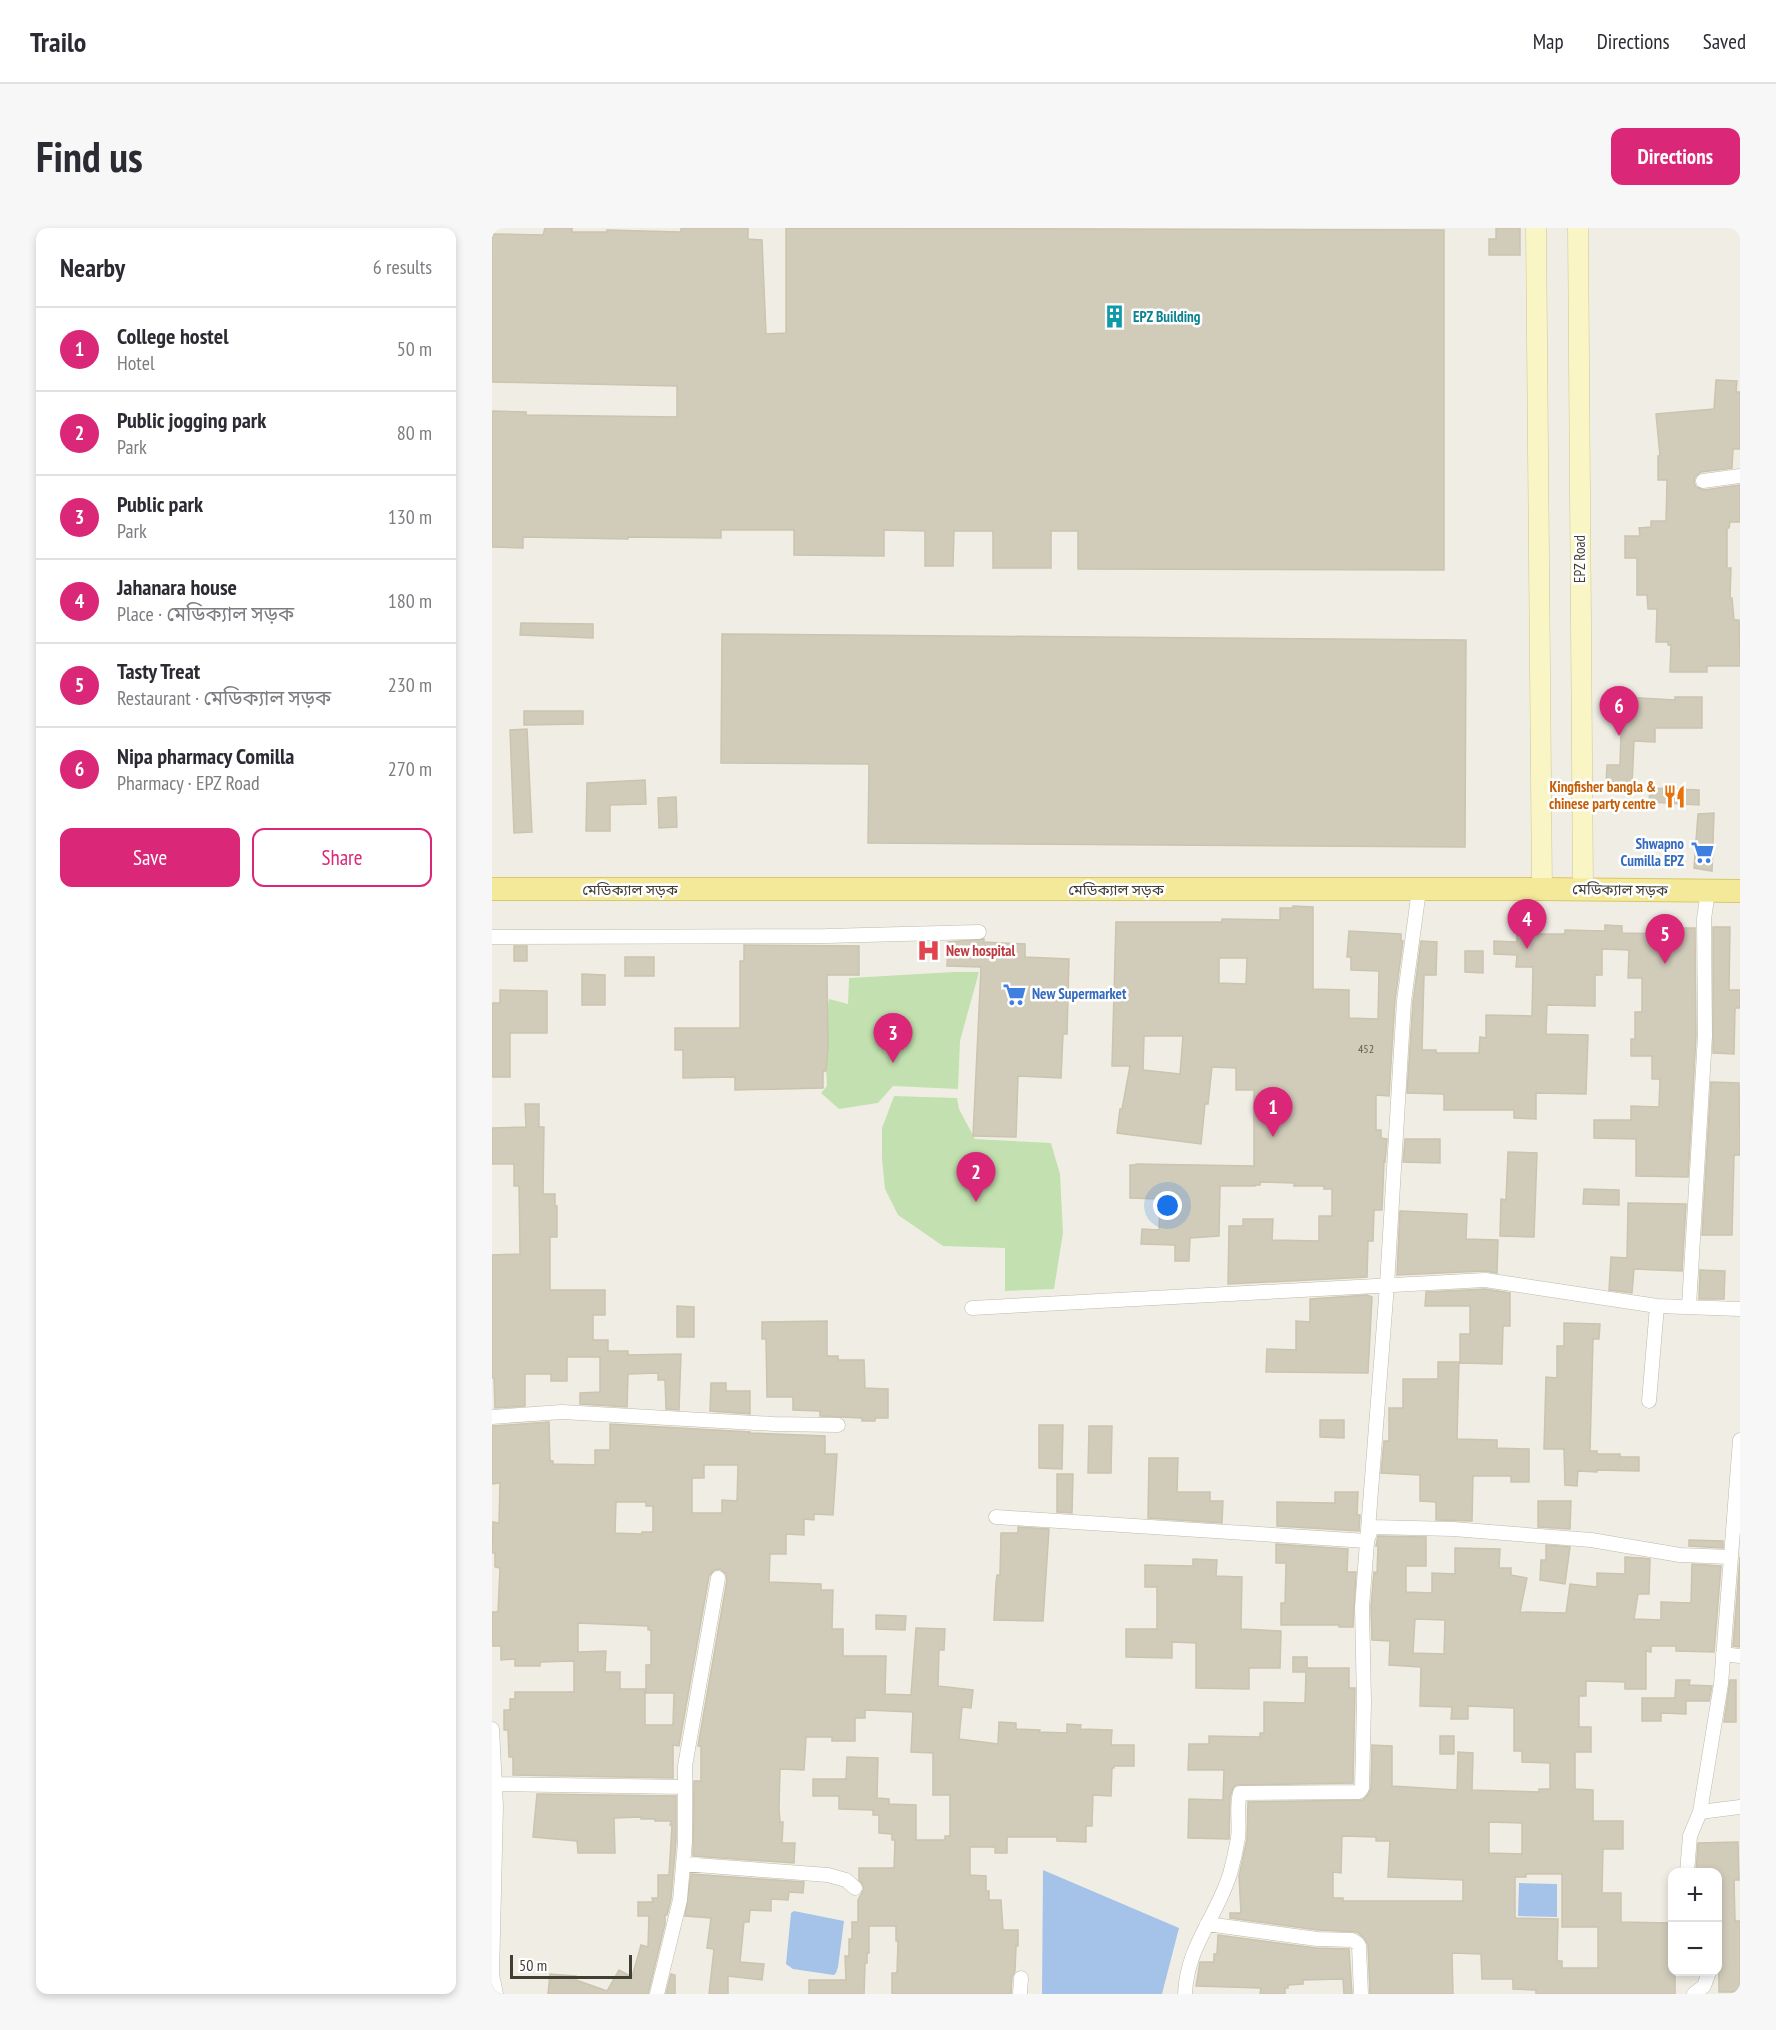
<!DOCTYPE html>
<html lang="en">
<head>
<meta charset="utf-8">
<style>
  :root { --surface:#fff; --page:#f7f7f7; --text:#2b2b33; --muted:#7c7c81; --line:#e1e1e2; --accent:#db2777 }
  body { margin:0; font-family:"PT Sans Narrow","Noto Sans Bengali",sans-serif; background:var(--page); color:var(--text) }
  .controls { position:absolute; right:18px; bottom:18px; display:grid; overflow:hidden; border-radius:12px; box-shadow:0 3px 9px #0003 }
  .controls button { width:54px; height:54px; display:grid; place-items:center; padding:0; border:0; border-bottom:2px solid var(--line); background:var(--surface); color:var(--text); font:30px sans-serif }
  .scale { position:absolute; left:18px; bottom:15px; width:122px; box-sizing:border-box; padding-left:6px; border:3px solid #413e34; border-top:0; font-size:16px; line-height:21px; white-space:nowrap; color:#413e34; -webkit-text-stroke:4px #fff; paint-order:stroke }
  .you { position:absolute; left:676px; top:978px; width:21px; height:21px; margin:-15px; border:4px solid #fff; border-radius:50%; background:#1a73e8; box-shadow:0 0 0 9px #1a73e833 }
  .badge { display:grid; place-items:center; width:39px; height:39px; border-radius:50%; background:var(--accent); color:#fff; font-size:20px; font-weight:700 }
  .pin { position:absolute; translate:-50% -50px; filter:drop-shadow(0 2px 3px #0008) }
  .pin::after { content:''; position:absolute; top:32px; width:21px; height:18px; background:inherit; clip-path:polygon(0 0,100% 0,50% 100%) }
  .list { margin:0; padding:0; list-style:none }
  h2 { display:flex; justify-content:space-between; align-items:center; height:78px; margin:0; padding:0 24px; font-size:26px }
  h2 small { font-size:20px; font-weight:400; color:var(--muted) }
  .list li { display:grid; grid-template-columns:39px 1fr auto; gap:18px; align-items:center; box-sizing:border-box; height:84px; padding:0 24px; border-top:2px solid var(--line) }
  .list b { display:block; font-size:22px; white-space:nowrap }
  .list p { margin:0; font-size:20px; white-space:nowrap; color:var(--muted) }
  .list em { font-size:20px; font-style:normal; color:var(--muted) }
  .actions { display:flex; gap:12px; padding:18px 24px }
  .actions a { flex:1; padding:14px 0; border:2px solid var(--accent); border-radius:12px; text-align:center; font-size:21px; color:var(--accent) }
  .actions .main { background:var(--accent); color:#fff }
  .map { position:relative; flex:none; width:1248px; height:1766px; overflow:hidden; border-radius:12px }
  header { display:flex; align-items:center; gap:36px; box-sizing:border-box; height:84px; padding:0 30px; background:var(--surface); border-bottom:2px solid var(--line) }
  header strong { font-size:28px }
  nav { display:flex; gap:33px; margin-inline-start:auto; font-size:21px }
  .intro { display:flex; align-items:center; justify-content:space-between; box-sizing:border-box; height:144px; padding:0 36px }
  h1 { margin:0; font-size:42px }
  .button { padding:15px 27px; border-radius:12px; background:var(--accent); color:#fff; font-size:21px; font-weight:700 }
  main { display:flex; gap:36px; padding:0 36px }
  aside { flex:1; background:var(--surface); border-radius:12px; box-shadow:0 3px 9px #0003 }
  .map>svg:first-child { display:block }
</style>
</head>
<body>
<header>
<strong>Trailo</strong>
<nav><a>Map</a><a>Directions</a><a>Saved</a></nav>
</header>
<div class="intro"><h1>Find us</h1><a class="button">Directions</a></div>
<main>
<aside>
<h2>Nearby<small>6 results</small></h2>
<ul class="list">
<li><span class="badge">1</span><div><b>College hostel</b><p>Hotel</p></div><em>50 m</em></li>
<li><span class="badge">2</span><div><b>Public jogging park</b><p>Park</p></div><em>80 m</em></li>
<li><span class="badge">3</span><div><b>Public park</b><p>Park</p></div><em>130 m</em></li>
<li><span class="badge">4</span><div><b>Jahanara house</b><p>Place · মেডিক্যাল সড়ক</p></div><em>180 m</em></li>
<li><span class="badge">5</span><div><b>Tasty Treat</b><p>Restaurant · মেডিক্যাল সড়ক</p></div><em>230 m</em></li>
<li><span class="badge">6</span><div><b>Nipa pharmacy Comilla</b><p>Pharmacy · EPZ Road</p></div><em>270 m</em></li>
</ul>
<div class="actions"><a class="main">Save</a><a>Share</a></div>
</aside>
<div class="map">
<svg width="1248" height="1766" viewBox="0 0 1248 1766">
  <rect width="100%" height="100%" fill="#f0eee4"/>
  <path fill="#c3e1b0" d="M462,744H487L468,813L466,861L401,858L386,875L347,881L329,865L335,858L332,800L337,771L356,776L357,750Z
    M402,868L465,870L467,881L483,911L559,915L568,946L571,1005L562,1061L513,1063V1020L451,1018L406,987L393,961L390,931V900Z"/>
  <path fill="#a5c2e8" d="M551,1642L687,1700L670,1766H550Z
    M1027,1655L1065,1656V1689L1026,1688Z
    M302,1683L352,1693L346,1739L344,1745L342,1747L301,1741L294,1736L299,1685Z"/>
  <path fill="#d1cbba" stroke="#cbc4ae" stroke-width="1.5" fill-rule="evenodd" d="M53,0H80V4H115V2L189,4V0H256V11L270,12L274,106L294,105V0L952,2V342L586,341V303H559V340H501V303H462L461,338H433V303L392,302V328L302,327V302H229V310L136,309V311L31,309V320L0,319V183L34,184V187L185,189V158L0,154V6L51,7Z
    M1004,0H1028V27H997V11H1004Z
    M1224,152L1245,153L1244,164H1248V221H1241L1240,240L1209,244L1203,249L1202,254L1204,259L1212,262L1248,257V294H1238L1237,300H1235V340H1239L1238,370H1240L1242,392H1247L1248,438H1215V444H1178L1179,417H1176V414H1164L1165,381H1156L1155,367H1145V330H1133V308H1148L1147,300L1159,299V293H1174L1175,252H1166V228H1168L1164,186L1222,181Z
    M29,395L101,396V410L28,407Z
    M230,406L974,412L973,619L376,615L377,536L229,535Z
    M1130,469L1183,472V469H1210V500H1163V514L1142,513L1140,557H1114L1115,537H1128Z
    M32,483H91V496L32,497Z
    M35,501L40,604L22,605L18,502Z
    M153,552L154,576L118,577V603H94L95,555Z
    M1158,560L1207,562V577L1157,574Z
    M184,569L185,599L167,600L166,570Z
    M1222,585L1220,643L1202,640L1206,586Z
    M801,678L821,679V761L857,762V790L886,791L887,743L859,742V729H855L857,703L909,706V713H911L903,772L897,868L884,867V902H889V910L895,911L893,934H892L890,982H882L881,1013H876L875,1049L736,1056L737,998H751V991H781L780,1012L827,1013V988H840V961H832V958H802V955L768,954V957H763V958H728L727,1008L698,1010L697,1033H683V1017L649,1016L650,1001L667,1002L668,971L638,970V937H643L644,936L762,938V862H744V840L720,839L716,876H713L709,916L625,905L628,881H630L638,838H620L624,694H730V691L788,692V680H801ZM727,730H755L754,756L727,755ZM652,808H691L688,846L651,842Z
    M1113,697L1130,698V705L1182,706V700H1203L1204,808L1196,949L1144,948V911L1102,910V892H1139V878L1167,879L1168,851H1160V828H1139V811H1143V784H1150V750H1136L1137,722L1110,721V747H1103V778L1055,777L1054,806L1096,807L1094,866L1044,865V891L1022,890V882H952V866L915,865L921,774L929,713L945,714L944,747H932L930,822H944V825H987L988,809L994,810V787L1040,788L1041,739H1024L1025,727L1002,726V713L1025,714V702H1045V706H1073V702L1113,703Z
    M1221,699H1238L1237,762H1248V780H1243L1242,826L1221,825Z
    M492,711V714L533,716V729L577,731L575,806H571L569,850L526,848L524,909L481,908L489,739L455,738L456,714Z
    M252,717L367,718V747H335L336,818L334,843H331V860L243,862V849L191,850V822H183V800H248V733H252Z
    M22,718H35V733H22Z
    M973,723H991V745L973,744Z
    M133,729H162V748H133Z
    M90,746L113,747V777H90Z
    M8,762L55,763V805H18V849H0V775H8Z
    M1219,854L1247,855L1248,927H1242L1240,1007H1210Z
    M33,876H47V899H52L51,966H63V978H65V1009H58V1062H113V1087H101V1112H116V1123H136V1127L189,1126L187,1182L174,1181L173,1152H166V1145L136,1146L135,1179L88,1176V1165L108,1164V1129H75V1153H59V1146H33V1178L3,1180L2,1150H0V1027L28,1026L27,958H22V936H0V900L34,899Z
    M913,911H948V935L911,934Z
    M1016,924L1045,925L1042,1009L1008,1008L1009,971L1014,972Z
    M1092,961L1127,962V977L1091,976Z
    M1136,975L1194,976L1190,1043L1142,1041L1140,1065L1117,1062L1119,1029L1135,1030Z
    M908,983L975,986L974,1011L1006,1012L1005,1045L993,1043L905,1047Z
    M1208,1042L1233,1043L1232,1071H1207Z
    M993,1061L1018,1065V1098H1011L1010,1136L968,1135V1106H978V1078H933L934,1064Z
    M875,1067L880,1069L876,1145L774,1144L775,1121L804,1122V1093L818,1094V1071Z
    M185,1078L202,1079V1109H185Z
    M335,1093V1128H346V1132H372L373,1160L396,1161V1190H383V1193H370V1190L328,1188V1183L301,1182V1169H275L274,1111H270V1094Z
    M1072,1095L1108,1096L1107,1111H1101L1098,1223H1105V1226H1128V1229H1147V1243L1105,1242V1244L1086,1243L1085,1258L1073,1257L1072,1221H1052L1054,1149L1065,1150V1118H1072Z
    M946,1134H967L965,1211L1005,1212V1220L1037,1221V1254H1019V1248H981L980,1293L944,1292V1274L928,1273V1247L889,1245L892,1213H897V1180H911V1151H946Z
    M219,1155H234V1163H258V1186L218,1183Z
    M828,1192H852V1210L828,1209Z
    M57,1194L58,1233H61V1236L103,1237V1222H118V1196L258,1204V1205L333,1208V1226H345L341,1287L322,1286V1292L312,1291V1307L294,1306V1326H278L277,1354L329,1356V1362H341L340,1401H351V1428H394L393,1466L419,1467L424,1400L453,1401L452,1422H447L446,1458L481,1462L479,1480L470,1479L467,1511L506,1516L507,1494L524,1495V1501L548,1502L547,1504L575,1505V1496L589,1497L588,1501L620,1502L619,1517H642V1538H622V1540H620L619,1568L601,1567L600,1598H594V1614L565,1613V1609H515V1625H503V1619H478V1647L494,1648V1663H497V1672H509L511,1702H526V1718H524L523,1743L520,1749L519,1766H400V1745H405L406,1713H404V1698H377V1725H375V1735H373L372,1766H317V1752H354L353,1728H357V1711H360V1694H366V1672L372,1661L371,1657L367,1652V1640H402L403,1612H400V1606L387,1605V1587H381V1582L347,1581V1568H321V1551H354L355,1529L386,1530L385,1570L397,1571V1576L424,1577V1612H453V1608H458V1567H441V1525L419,1524L421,1484L373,1482V1490H363V1513H340V1509H314L312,1542L288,1541L287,1580L288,1594H291L290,1615H303L302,1635L201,1628L202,1553H209V1518H206L235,1352L234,1346L228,1341L222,1342L217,1348L187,1518L181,1517V1550L21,1547V1529H17L16,1502H12V1482H18V1471H23V1464H82V1433L48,1434V1438H23V1431L9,1432V1418H0V1384H6L8,1340L3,1339V1325H0L1,1294L7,1295L8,1255L0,1256V1198ZM212,1237H246L245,1273L230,1272V1285H200V1250H212ZM124,1274H154V1278H161V1304H150V1306L123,1305ZM86,1395L156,1398V1402H159V1437H154V1465H182L181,1497H153V1461H128V1444H113L114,1423L86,1424Z
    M547,1197H571L570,1241L547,1240Z
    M597,1198H620L619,1245H596Z
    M657,1230H686L685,1264H718V1273H731L730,1295L656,1290Z
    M565,1246H581L580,1285L565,1284Z
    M843,1264H866L865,1287H868L867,1303L785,1298V1274L843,1275Z
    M1046,1273H1079L1078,1301L1046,1299Z
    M526,1299L557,1301L551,1393L502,1392L504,1355L505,1347H508L509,1305H526Z
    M886,1308L934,1309V1338H914V1364L940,1365V1345L963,1346V1320L1008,1321L1007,1340H1019V1347L1035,1350L1028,1384L1074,1385L1078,1356L1105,1359V1345L1133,1346V1329L1150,1330L1158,1331L1157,1366H1146L1142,1391L1169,1392V1374L1199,1375L1200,1336L1229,1338L1222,1424L1184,1423V1418H1159V1424L1154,1423V1461H1133V1454L1094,1453V1468H1087V1499H1099V1524H1083V1561L1101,1562V1593H1131V1621H1111L1110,1665H1129V1694L1178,1695V1731H1180V1743H1183V1766H1044V1762L1021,1761V1751H990L989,1726L960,1725L961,1766H878L876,1717L872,1710L865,1704L826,1702L738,1690V1685H749L747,1648L755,1611L756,1574L871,1572L877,1565L879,1560L880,1517L900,1518V1558L965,1562L966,1524L981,1525L980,1562L1047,1564V1561H1058V1535L1030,1534V1523H1022V1480L976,1478V1491H959L960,1479L928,1478L929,1439L897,1437L898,1413L880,1412L879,1379L882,1344L885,1345L886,1318H884ZM923,1391L953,1392L952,1426L921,1425ZM997,1594L1030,1595V1626L997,1625ZM850,1608L884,1609V1613H898L896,1649L971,1652V1673H851V1670H841V1644L849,1645ZM1034,1646H1070V1699H1106V1740H1070V1733H1065L1066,1691L1023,1690V1649H1034Z
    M1197,1312L1231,1313V1320L1197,1318Z
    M784,1316L856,1321L855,1344H864L861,1399H847V1397H789V1375H793L794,1335H784Z
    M1054,1317L1078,1319L1073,1356L1048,1352L1049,1332H1054Z
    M1248,1329V1419L1241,1418Z
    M701,1331L725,1332L724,1348L750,1349L749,1401L789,1403L788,1440H757V1461L704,1460V1415L680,1414V1430L634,1429V1401H665V1359H653V1337L701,1338Z
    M384,1387L414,1388L413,1402L384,1401Z
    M801,1429H815V1440H857V1460H863L861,1555L744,1557L741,1560L738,1569L737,1611L696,1610L697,1571L731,1572L732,1542H696L697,1516H717V1508L768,1509V1505H772V1474L813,1475L814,1444H801Z
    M1184,1452H1198L1197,1457L1220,1458L1217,1473H1194V1486L1169,1485V1493H1150V1470H1183Z
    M1238,1452H1244V1494H1232Z
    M948,1508H962V1526H948Z
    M45,1566L184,1568V1614L179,1671L175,1687H173V1696L156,1766H56L58,1746L84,1748V1752L115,1763L127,1742L140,1749L149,1717L156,1719L157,1688H146V1674H161L160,1670H166V1647H177L180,1597H178L179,1593H163V1591H149V1589L122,1590L123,1625H86L85,1613L41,1609Z
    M1246,1614L1247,1652H1242L1243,1693H1248V1764H1227L1226,1644H1204L1206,1615Z
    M199,1646L312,1654L311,1665L297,1664L296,1672L279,1671V1683L258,1682L257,1694H252L248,1734L272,1736L270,1752L236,1748V1766H217L222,1721L215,1720L219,1690L193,1688Z
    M726,1707L824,1720L857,1721L860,1766H852L851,1751L811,1752V1756L796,1757V1760H793V1766H768L769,1760L704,1758L708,1734H722V1726H725Z
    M179,1746L183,1747V1766H174Z"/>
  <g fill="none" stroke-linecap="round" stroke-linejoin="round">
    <defs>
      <path id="minor" d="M1211,253L1248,248
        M0,709L334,708L487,704
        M1197,1078L1213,808L1212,691L1216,663
        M480,1080L993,1052L1165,1078L1248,1081
        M1157,1173L1165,1078
        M0,1189L70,1184L282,1196L346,1197
        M504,1289L875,1313L880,1299L961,1301L1099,1312L1188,1327L1239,1329L1248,1212
        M1231,1426L1248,1428
        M0,1501L4,1578L0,1747L4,1766
        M3,1556L193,1559
        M1208,1584L1248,1579
        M191,1636L336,1647L354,1652L363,1660
        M1195,1644L1198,1608L1208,1584L1229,1456L1239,1329
        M715,1696L825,1711L860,1712L865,1715L867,1718L869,1766
        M165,1766L188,1672L193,1614V1538L226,1350
        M528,1766L529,1750
        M693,1766C695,1718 724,1690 738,1646C741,1635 744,1622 746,1610C748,1595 744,1579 748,1565L867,1564L870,1560L872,1475L870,1379L895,1057L912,773L927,662
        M1202,1766L1212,1758L1217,1744"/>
      <path id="secondary" d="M1044,0L1050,661
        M1086,0L1091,661"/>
      <path id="primary" d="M0,661H1050L1248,663"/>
    </defs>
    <use href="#minor" stroke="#bdbaaa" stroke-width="15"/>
    <use href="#secondary" stroke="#ccc697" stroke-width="21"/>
    <use href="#primary" stroke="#d7c86a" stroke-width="24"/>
    <use href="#minor" stroke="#fff" stroke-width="14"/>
    <use href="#secondary" stroke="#f9f5c5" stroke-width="20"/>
    <use href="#primary" stroke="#f4e998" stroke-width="22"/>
  </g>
  <defs>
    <symbol id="building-bare" viewBox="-9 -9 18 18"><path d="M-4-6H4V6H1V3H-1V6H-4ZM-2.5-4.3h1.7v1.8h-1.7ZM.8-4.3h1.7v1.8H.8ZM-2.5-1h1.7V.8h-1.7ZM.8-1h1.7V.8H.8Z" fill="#0f9aa8" stroke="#fff" stroke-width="2.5" paint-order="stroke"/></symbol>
    <symbol id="restaurant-bare" viewBox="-9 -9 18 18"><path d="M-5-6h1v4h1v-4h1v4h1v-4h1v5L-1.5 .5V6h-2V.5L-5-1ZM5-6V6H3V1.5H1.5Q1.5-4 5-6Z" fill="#e8710a" stroke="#fff" stroke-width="2.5" paint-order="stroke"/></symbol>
    <symbol id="supermarket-bare" viewBox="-9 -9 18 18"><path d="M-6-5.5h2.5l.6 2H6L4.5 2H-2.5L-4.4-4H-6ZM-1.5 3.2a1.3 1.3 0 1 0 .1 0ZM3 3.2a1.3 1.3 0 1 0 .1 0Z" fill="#3f7fe0" stroke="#fff" stroke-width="2.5" paint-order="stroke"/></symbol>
    <symbol id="hospital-bare" viewBox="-9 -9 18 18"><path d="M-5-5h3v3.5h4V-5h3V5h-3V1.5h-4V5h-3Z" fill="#e0444e" stroke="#fff" stroke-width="2.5" paint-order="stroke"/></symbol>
  </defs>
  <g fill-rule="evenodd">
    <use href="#building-bare" x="606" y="72" width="33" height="33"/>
    <use href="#restaurant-bare" x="1166" y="552" width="33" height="33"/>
    <use href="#supermarket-bare" x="1194" y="608" width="33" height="33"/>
    <use href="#hospital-bare" x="420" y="706" width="33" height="33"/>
    <use href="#supermarket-bare" x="506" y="750" width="33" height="33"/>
  </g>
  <g text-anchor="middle" stroke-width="5" stroke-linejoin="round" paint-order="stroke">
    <g font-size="12" fill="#656156">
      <text x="874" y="825">452</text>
    </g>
    <g font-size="15" font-weight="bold" fill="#0d838f" stroke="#fff" text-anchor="start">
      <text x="641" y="94">EPZ Building</text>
    </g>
    <g font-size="15" fill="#413e34" stroke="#fff">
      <text transform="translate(1088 331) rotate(-90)" y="5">EPZ Road</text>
      <text x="138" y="667">মেডিক্যাল সড়ক</text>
      <text x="624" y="667">মেডিক্যাল সড়ক</text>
      <text transform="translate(1128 662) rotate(1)" y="5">মেডিক্যাল সড়ক</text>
    </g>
    <g font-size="15" font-weight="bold" fill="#c56008" stroke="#fff" text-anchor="end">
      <text x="1164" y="564">Kingfisher bangla &amp;<tspan x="1164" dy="17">chinese party centre</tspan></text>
    </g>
    <g font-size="15" font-weight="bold" fill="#366cbe" stroke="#fff" text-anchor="end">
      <text x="1192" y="621">Shwapno<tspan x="1192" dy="17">Cumilla EPZ</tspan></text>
      <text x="540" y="771" text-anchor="start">New Supermarket</text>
    </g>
    <g font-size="15" font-weight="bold" fill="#be3a42" stroke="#fff" text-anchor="start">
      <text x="454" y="728">New hospital</text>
    </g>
  </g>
</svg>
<div class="controls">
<button>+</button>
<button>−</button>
</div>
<div class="scale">50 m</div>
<div class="you"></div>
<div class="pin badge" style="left:781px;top:909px">1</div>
<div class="pin badge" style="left:484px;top:974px">2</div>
<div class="pin badge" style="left:401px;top:835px">3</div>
<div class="pin badge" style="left:1035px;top:721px">4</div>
<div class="pin badge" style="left:1173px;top:736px">5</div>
<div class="pin badge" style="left:1127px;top:508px">6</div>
</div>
</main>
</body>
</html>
